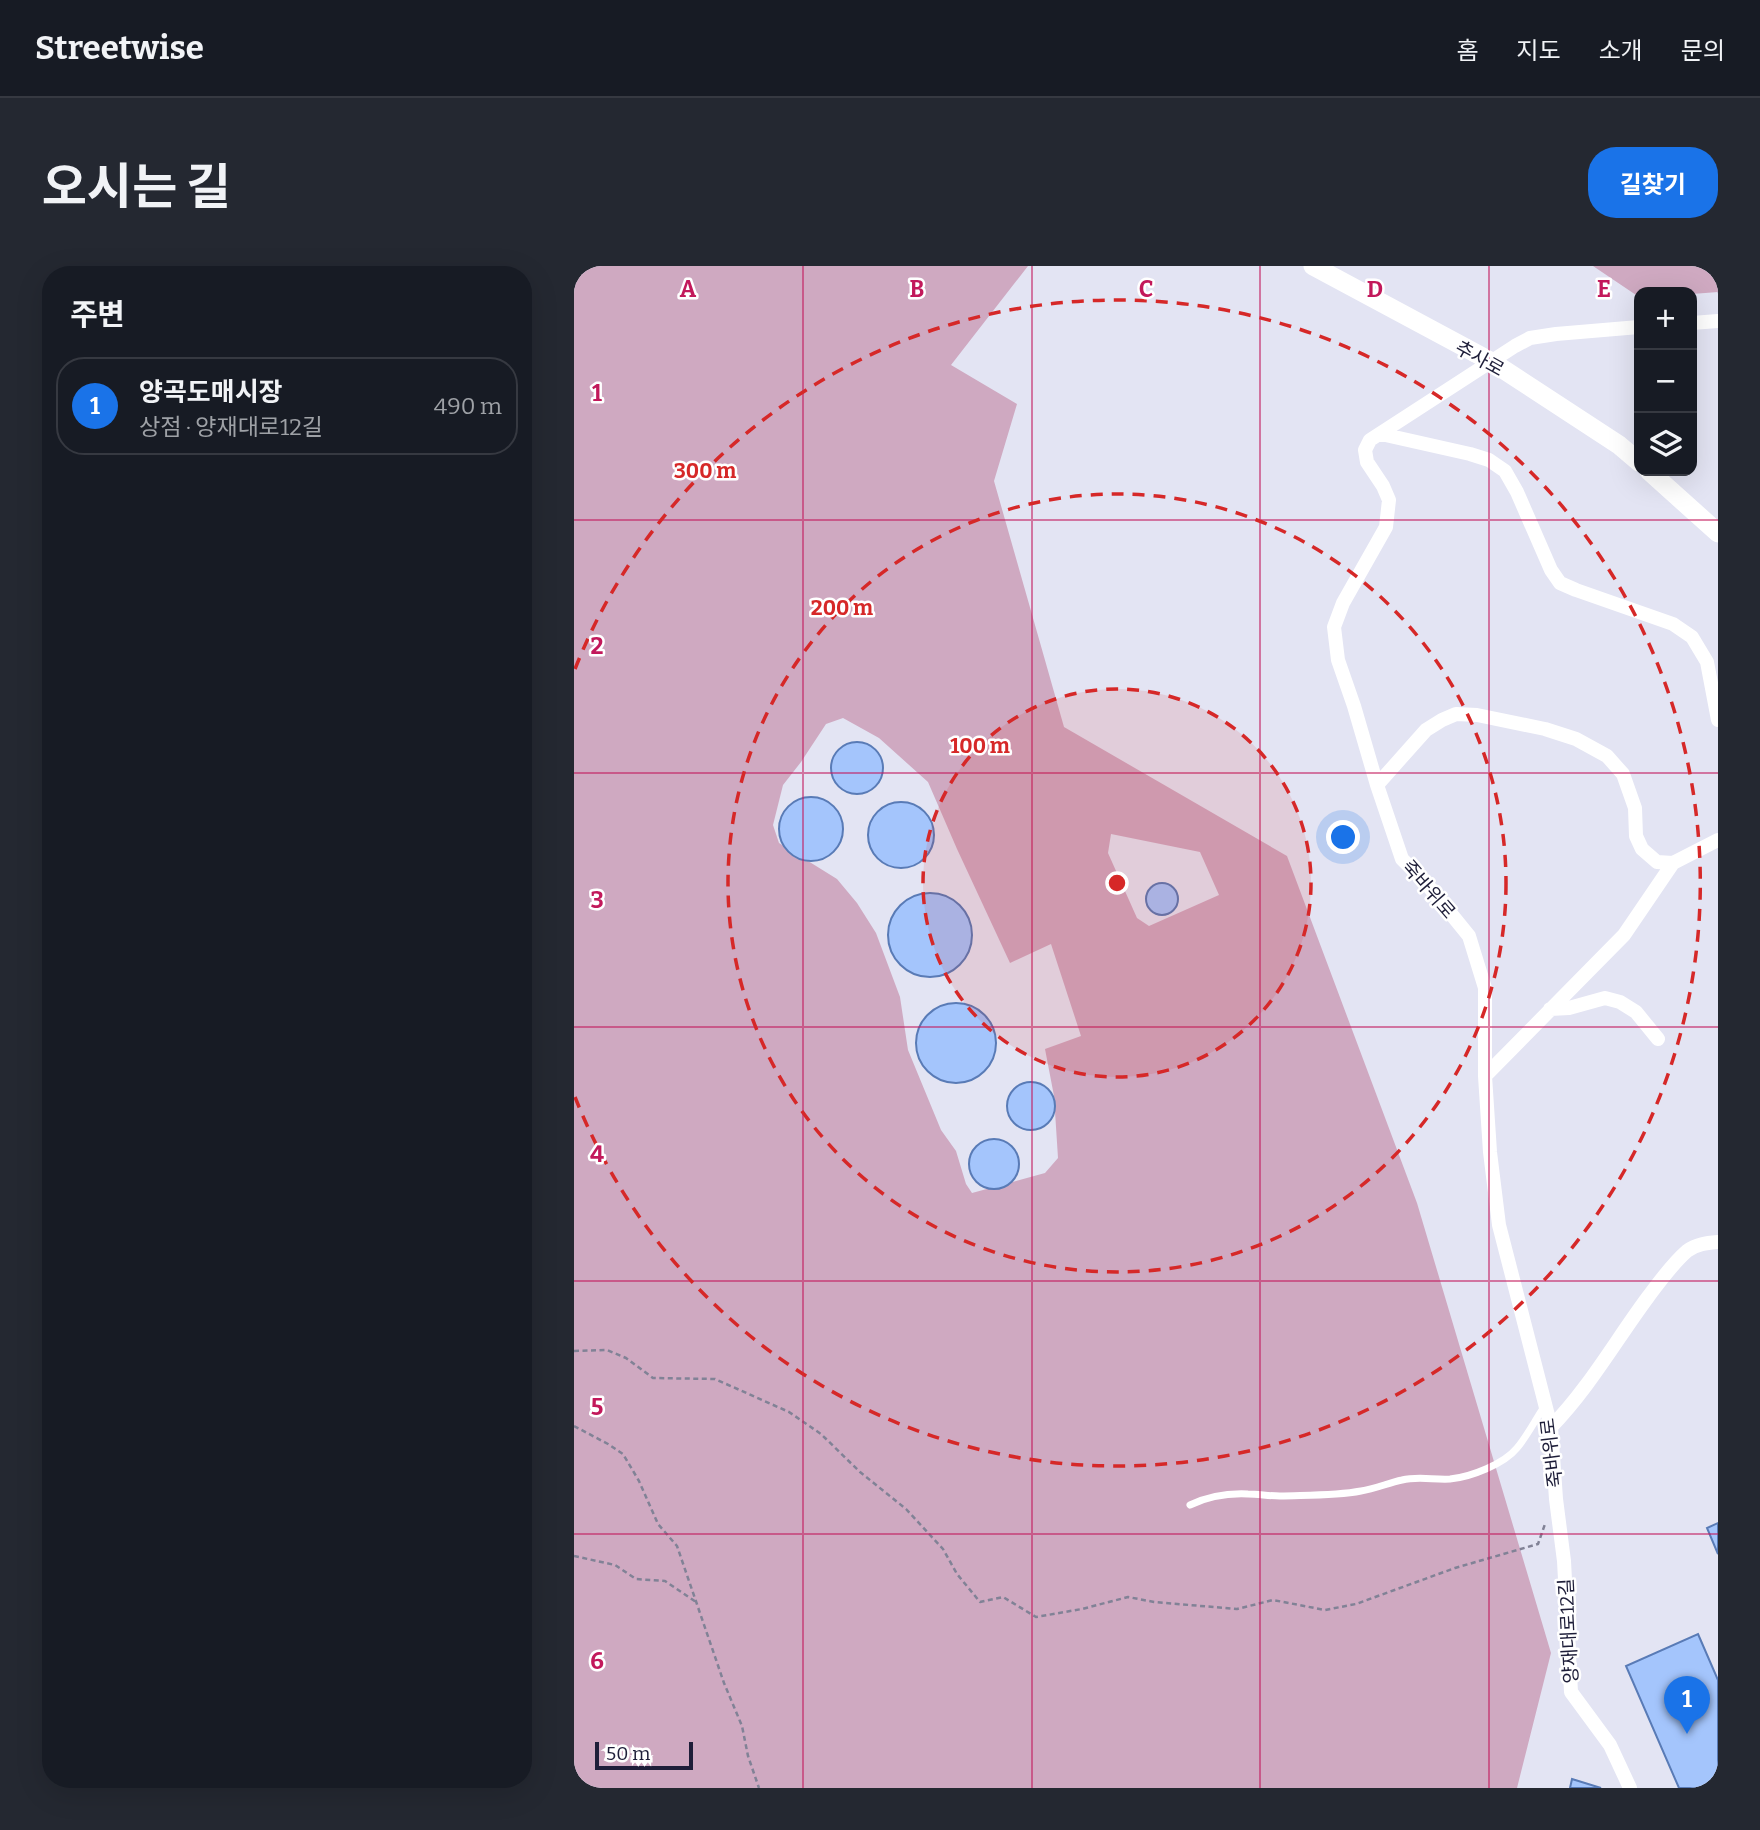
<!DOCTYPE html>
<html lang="ko">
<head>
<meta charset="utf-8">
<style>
  :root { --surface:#171b24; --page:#242831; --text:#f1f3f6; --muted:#9ea1a6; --line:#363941; --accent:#1a73e8 }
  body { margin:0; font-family:Bitter,"Noto Sans KR",serif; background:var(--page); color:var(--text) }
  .controls { position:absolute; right:21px; top:21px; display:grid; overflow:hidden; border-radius:14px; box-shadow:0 7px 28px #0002 }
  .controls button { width:63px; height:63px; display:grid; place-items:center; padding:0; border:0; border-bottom:2px solid var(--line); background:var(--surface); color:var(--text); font:35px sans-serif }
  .scale { position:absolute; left:21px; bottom:18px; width:98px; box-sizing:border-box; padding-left:7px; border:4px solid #1e1e39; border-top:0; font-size:19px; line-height:24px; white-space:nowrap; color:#1e1e39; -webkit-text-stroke:5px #fff; paint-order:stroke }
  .you { position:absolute; left:770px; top:572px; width:24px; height:24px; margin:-18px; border:5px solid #fff; border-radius:50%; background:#1a73e8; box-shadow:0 0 0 10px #1a73e833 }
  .badge { display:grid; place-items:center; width:46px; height:46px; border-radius:50%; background:var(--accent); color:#fff; font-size:23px; font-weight:700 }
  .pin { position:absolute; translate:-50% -58px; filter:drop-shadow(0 2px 4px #0008) }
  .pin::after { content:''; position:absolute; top:37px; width:24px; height:21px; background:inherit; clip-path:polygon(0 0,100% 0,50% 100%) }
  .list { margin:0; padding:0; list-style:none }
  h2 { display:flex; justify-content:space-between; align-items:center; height:91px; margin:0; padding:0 28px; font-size:30px }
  h2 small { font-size:23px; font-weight:400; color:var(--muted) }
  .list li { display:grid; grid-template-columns:46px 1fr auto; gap:21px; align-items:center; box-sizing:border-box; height:98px; margin:0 14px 14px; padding:0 14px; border:2px solid var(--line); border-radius:28px }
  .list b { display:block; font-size:26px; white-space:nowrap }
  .list p { margin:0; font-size:23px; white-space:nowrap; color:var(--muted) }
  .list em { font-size:23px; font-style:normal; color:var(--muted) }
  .icon { flex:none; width:38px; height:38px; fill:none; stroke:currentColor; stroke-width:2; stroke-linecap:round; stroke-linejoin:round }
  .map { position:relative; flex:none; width:1144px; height:1522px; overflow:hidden; border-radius:28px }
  header { display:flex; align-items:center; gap:42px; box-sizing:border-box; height:98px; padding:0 35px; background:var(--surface); border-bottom:2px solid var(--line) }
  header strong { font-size:33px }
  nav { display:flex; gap:38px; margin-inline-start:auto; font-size:24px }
  .intro { display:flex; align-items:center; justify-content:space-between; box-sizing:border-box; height:168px; padding:0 42px }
  h1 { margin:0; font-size:49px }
  .button { padding:18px 32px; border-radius:28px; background:var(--accent); color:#fff; font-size:24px; font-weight:700 }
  main { display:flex; gap:42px; padding:0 42px }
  aside { flex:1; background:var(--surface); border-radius:28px; box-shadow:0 7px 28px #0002 }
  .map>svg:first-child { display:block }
</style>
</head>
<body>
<header>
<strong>Streetwise</strong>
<nav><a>홈</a><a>지도</a><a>소개</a><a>문의</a></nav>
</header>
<div class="intro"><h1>오시는 길</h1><a class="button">길찾기</a></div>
<main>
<aside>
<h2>주변<small></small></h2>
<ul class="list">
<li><span class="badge">1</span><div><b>양곡도매시장</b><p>상점 · 양재대로12길</p></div><em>490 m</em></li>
</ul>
</aside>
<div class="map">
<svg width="1144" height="1522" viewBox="0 0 1144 1522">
  <rect width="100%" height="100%" fill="#e3e4f3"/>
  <path fill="#cfa9c1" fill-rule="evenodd" d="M0,0H454L377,99L443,138L420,215L490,461L713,590L843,937L977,1387L943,1522H0ZM269,452L305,472L354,516L383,583L436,697L477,678L507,770L471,783L480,830L484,892L471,907L398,927L392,918L382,885L367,864L334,784L326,731L302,667L283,637L263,613L205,577L199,559L209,519L227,496L252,458ZM537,568L626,586L645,629L575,660L563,652L534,587Z
    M1019,0H1144V26L1118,28V26H1065V31Z"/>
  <path fill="#a4c5fc" stroke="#597bb6" stroke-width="2" d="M257 502a26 26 0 1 1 52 0a26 26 0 1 1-52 0Z
    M205 563a32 32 0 1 1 64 0a32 32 0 1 1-64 0Z
    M294 569a33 33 0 1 1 66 0a33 33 0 1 1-66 0Z
    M572 633a16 16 0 1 1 32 0a16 16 0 1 1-32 0Z
    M314 669a42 42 0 1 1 84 0a42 42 0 1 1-84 0Z
    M342 777a40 40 0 1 1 80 0a40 40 0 1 1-80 0Z
    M433 840a24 24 0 1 1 48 0a24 24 0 1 1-48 0Z
    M395 898a25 25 0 1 1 50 0a25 25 0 1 1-50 0Z
    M1144,1257V1288L1133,1262Z
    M1124,1368L1144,1414V1522H1105L1052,1400Z
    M998,1513L1027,1522H996Z"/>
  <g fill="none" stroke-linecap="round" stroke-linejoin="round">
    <path stroke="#818296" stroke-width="2.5" stroke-dasharray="5 3.5" stroke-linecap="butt" d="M0,1085L33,1084L52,1092L79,1112L141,1113L215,1146L247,1168L286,1206L332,1243L369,1283L383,1308L406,1336L429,1331L462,1351L508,1343L554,1331L580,1336L663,1343L699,1334L751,1344L782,1338L881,1302L964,1278L971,1258
      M0,1160L34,1178L49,1188L65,1215L84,1258L103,1280L150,1417L168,1460L174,1490L185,1522
      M0,1290L41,1299L62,1313L91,1315L122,1336"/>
    <path stroke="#fff" stroke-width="7" d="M616,1239C635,1230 653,1227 674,1228C684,1228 695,1230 706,1230C732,1229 761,1230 787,1225C801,1223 814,1217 828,1214C844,1210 860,1214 876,1213C897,1211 930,1198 943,1182C954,1169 961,1154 970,1141"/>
    <path stroke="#fff" stroke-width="14" d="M1118,57L1144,55
      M807,168L896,188L915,194L931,205L943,226L977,304L986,317L1002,324L1099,358L1118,371L1133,396L1144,454
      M803,519L852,464L868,454L882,448L903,449L971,463L1002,473L1033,490L1049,508L1061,542L1062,570L1068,583L1083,596L1099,597
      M976,743L995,742L1031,732L1046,736L1062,746L1084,773
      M911,810L1050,669L1099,597L1144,574
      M977,1161C1015,1122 1042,1074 1074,1031C1086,1015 1098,998 1113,985C1122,978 1133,977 1144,976
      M1056,1522L1036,1479L997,1426L990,1295L982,1233L977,1161L925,959L916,886L911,810V722L895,670L852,617L828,593L803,519L780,440L764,394L760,361L769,337L812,261L815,234L809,220L793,196L791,184L796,174L941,80L956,72L982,68L1065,61"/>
    <path stroke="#fff" stroke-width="19" d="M739,0L918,96L1045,179L1065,196
      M1075,205L1144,267"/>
  </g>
  <path fill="none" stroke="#c2185b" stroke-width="2" stroke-opacity="0.55" d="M229,0V1522M458,0V1522M686,0V1522M915,0V1522M0,254H1144M0,507H1144M0,761H1144M0,1015H1144M0,1268H1144"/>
  <circle cx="543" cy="617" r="194" fill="#d62828" fill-opacity=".12"/>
  <g fill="none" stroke="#d62828" stroke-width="3.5" stroke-dasharray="12 9">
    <circle cx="543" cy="617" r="194"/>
    <circle cx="543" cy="617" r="389"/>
    <path d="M1 403A583 583 0 1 1 1 831"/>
  </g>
  <g text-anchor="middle" stroke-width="5" stroke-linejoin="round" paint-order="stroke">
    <g font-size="19" fill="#1e1e39" stroke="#fff">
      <text transform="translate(906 92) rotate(29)" y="7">추사로</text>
      <text transform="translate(855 623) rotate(49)" y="7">죽바위로</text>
      <text transform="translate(977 1187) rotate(-97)" y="7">죽바위로</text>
      <text transform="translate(994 1365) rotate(-93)" y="7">양재대로12길</text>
    </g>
  </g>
  <g font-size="23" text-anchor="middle" font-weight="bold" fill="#c2185b" stroke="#fff" stroke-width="5" stroke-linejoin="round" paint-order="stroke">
    <text x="114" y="31">A</text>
    <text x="343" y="31">B</text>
    <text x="572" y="31">C</text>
    <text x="801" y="31">D</text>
    <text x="1030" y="31">E</text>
    <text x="23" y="135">1</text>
    <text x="23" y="388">2</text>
    <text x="23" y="642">3</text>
    <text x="23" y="896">4</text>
    <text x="23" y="1149">5</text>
    <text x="23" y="1403">6</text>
  </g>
  <circle cx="543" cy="617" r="10" fill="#d62828" stroke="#fff" stroke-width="3.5"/>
  <g font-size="21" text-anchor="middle" font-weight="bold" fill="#d62828" stroke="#fff" stroke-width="5" stroke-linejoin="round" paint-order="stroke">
    <text x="131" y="212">300 m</text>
    <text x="268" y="349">200 m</text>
    <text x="406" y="487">100 m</text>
  </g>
</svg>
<div class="controls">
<button>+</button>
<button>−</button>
<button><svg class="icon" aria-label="layers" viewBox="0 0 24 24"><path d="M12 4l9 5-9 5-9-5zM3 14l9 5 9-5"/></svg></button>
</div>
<div class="scale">50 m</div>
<div class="you"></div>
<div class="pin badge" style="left:1113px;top:1468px">1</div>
</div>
</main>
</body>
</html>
